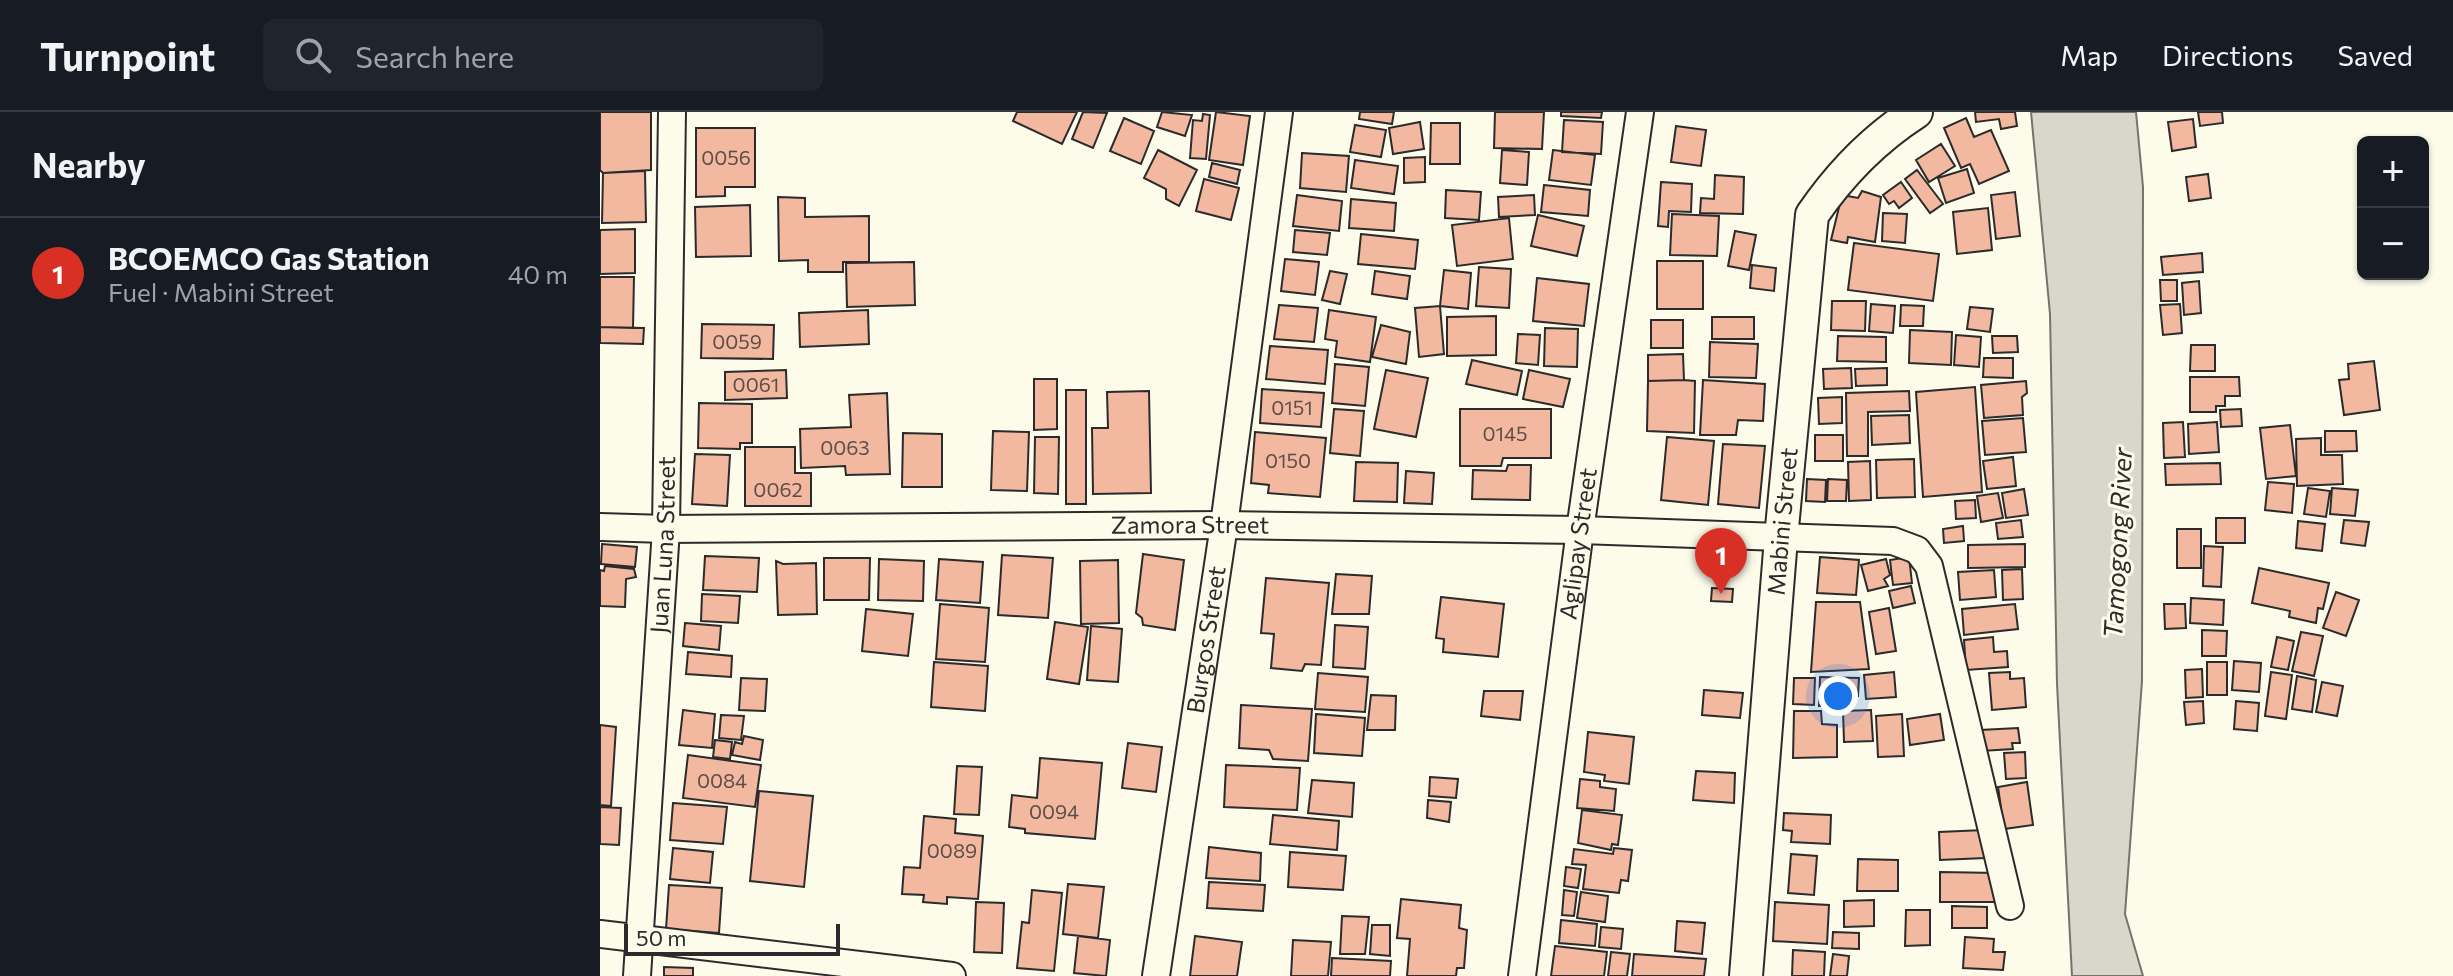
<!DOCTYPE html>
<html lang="en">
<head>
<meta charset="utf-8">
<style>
  :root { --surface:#171b24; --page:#20242c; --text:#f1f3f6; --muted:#9ea1a6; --line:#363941; --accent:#d93025 }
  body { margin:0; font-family:Commissioner,sans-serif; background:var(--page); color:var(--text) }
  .controls { position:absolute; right:24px; top:24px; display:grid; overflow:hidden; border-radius:12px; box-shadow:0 2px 6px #0004 }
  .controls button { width:72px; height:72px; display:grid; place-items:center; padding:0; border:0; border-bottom:2px solid var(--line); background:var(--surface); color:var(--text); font:40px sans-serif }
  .scale { position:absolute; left:24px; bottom:20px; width:216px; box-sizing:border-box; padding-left:8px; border:4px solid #2b2b2b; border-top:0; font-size:22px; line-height:28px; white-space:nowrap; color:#2b2b2b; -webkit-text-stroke:6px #fdfbea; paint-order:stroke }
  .you { position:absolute; left:1238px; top:584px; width:28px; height:28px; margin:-20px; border:6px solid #fff; border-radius:50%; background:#1a73e8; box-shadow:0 0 0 12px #1a73e833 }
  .badge { display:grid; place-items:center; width:52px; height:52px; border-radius:50%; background:var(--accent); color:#fff; font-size:26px; font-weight:700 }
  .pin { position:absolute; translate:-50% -66px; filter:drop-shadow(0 2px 4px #0008) }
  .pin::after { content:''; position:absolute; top:42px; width:28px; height:24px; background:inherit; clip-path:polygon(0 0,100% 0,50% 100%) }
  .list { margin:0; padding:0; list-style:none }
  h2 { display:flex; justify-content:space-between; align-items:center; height:104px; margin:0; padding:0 32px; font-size:34px }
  h2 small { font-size:26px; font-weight:400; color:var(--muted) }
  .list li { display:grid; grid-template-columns:52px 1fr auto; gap:24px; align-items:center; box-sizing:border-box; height:112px; padding:0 32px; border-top:2px solid var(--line) }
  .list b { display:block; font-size:30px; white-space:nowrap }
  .list p { margin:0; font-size:26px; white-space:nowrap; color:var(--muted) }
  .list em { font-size:26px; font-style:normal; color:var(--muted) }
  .icon { flex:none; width:44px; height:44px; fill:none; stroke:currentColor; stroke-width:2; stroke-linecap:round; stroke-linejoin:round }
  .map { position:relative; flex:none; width:1853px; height:864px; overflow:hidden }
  header { display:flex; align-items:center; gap:48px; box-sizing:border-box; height:112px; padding:0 40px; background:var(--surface); border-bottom:2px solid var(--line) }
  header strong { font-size:38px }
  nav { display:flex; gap:44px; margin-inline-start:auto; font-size:28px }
  .search { width:560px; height:72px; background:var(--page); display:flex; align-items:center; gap:20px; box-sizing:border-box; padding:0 28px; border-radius:12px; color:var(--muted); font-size:30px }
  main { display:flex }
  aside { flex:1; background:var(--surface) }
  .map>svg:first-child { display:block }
</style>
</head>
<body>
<header>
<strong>Turnpoint</strong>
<div class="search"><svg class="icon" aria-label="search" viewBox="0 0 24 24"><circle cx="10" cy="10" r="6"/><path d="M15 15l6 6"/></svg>Search here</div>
<nav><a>Map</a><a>Directions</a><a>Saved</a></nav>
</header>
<main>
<aside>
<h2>Nearby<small></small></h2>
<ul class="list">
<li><span class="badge">1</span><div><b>BCOEMCO Gas Station</b><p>Fuel · Mabini Street</p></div><em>40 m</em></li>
</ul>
</aside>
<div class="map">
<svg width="1853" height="864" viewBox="0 0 1853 864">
  <rect width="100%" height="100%" fill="#fdfbea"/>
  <path fill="#d8d7c9" stroke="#74746e" stroke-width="2" d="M1431,0H1536L1543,75L1542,569L1525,802L1543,864H1472L1457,572L1450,202Z"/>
  <path fill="#f2b8a0" stroke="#2b2b2b" stroke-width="2" d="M0,0H51V58L3,61L0,58Z
    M417,0H477L462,32L413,9Z
    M483,0L507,1L493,36L472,27Z
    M562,0L592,3L585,24L557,15Z
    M616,0L650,4L643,53L609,48Z
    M760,0H794L792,12L759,7Z
    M895,0H944L942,37L894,36Z
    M961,0H1002L1001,6L961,4Z
    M1375,0H1415L1417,14L1401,17L1399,7L1376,10Z
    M1598,0H1622L1623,11L1600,14Z
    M603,2L610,3L606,47L590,46L593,8L602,9Z
    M524,6L554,19L541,52L510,39Z
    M1366,6L1374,25L1391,18L1409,59L1379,72L1370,52L1361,56L1344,16Z
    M1593,7L1596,35L1572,39L1568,10Z
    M964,8L1003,10L1001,42L962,40Z
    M820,10L824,37L793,42L789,16Z
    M831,11H860V52H830Z
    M755,13L786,18L781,45L750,40Z
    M1076,14L1106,18L1101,54L1071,50Z
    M96,16H155V75H125V84L96,85Z
    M1341,32L1355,54L1329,70L1316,48Z
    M558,38L597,58L579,94L566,87V77L544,66Z
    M902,38L929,40L927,73L900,71Z
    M953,38L995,43L991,73L949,68Z
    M702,41L749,44L746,80L700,76Z
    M825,45V70L804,71V46Z
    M755,48L798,54L794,82L751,76Z
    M612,51L640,58L637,72L609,65Z
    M1367,57L1374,81L1346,91L1338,66Z
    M1317,58L1343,92L1330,101L1305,67Z
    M45,59L46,110L2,111L3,61Z
    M1608,62L1611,86L1589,89L1586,65Z
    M1115,63L1144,65L1143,102L1100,101L1101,86L1114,87Z
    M604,67L639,76L631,108L596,99Z
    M1061,70L1092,72L1091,100L1069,99L1068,115L1058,114Z
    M1301,70L1312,86L1299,96L1294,89L1289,92L1283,83Z
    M944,73L990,78L988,104L941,100Z
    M846,78L881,80L879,108L845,106Z
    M1262,79L1281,85L1275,130L1248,125L1247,131L1231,128L1242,83L1258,86Z
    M1415,80L1420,124L1396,127L1391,83Z
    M697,83L742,89L739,119L693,114Z
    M934,83L935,103L899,105L898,85Z
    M178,85L205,86V105L269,104V150H243V160H208V148L179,149Z
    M751,87L796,91L794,119L749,116Z
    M150,93L151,144L96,145L95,95Z
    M1388,96L1392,138L1357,142L1353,100Z
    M1283,101L1307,102L1305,131L1282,129Z
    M1072,102L1119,104L1117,144L1070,143Z
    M938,103L984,114L977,144L931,134Z
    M909,106L913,147L857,154L852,113Z
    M35,117V161L0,162V118Z
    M695,118L730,121L727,143L693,140Z
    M1135,119L1156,123L1149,158L1128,154Z
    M761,122L818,128L815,157L758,152Z
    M1254,131L1339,142L1333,189L1248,178Z
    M1602,141L1603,160L1563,163L1561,145Z
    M685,147L719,150L715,183L681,179Z
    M1057,149H1103V197H1057Z
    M314,150L315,193L247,195L246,151Z
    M1152,153L1176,156L1174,179L1150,176Z
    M879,155L911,157L909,196L876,194Z
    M844,158L871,161L868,197L840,194Z
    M730,159L747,162L740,192L722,188Z
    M775,159L810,164L807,187L772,182Z
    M0,165H34L33,216L0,215Z
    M937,166L989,172L984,214L933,209Z
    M1560,168H1577V189H1561Z
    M1599,169L1601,201L1584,203L1582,171Z
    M1232,189H1266L1265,219L1231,218Z
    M1271,192L1295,194L1293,221L1269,219Z
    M1580,192L1582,221L1563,223L1560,193Z
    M679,193L718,196L714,230L674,227Z
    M1301,193L1324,194L1323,214H1300Z
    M840,194L844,242L819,245L815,196Z
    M1370,195L1393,197L1390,220L1367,217Z
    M268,198L269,232L200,235L199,201Z
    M729,198L776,205L770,250L735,245L737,229L725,227Z
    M896,204V243L847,244V205Z
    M1112,205H1154V227H1112Z
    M1051,208H1083V236H1051Z
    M102,212L174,213L173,247L101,246Z
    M781,213L810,220L806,252L772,245Z
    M0,215L44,216L43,232L0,231Z
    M945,216L978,217L977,255L944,254Z
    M1310,218L1352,220L1351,253L1309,251Z
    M918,222L940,223L938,253L916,251Z
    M1356,223L1381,225L1379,255L1354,253Z
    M1238,224L1286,225V250L1237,249Z
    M1392,224H1417L1418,240L1393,241Z
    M1110,230L1158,232L1156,266L1109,265Z
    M1591,233H1615V259H1590Z
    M670,234L728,238L725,272L666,267Z
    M1083,242L1084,268L1048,269V243Z
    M1384,246H1413V266L1383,265Z
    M872,248L922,259L917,283L866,272Z
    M1774,249L1780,298L1744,303L1739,268L1749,267L1748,252Z
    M735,252L769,255L765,294L732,291Z
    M1251,256L1252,276L1224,277L1223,257Z
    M1287,256V273L1256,274L1255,257Z
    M186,258L187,286L125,288V260Z
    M786,258L828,266L816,325L774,317Z
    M929,258L970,267L963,295L923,287Z
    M1590,265H1639L1640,284H1625V294H1616V300H1590Z
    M434,267H457V317L434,318Z
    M1084,268L1095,269L1094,321L1047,319L1048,269Z
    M1103,268L1165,272L1163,309L1138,308L1136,323H1100Z
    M1426,269L1427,281L1422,285L1423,303L1384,306L1381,273Z
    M1375,275L1382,380L1323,385L1316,280Z
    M662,277L724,281L721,315L660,311Z
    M466,278H486V392H466Z
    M549,279L551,381L493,382L492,316H508L507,280Z
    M1309,279L1310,299L1268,300V344H1247L1246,281Z
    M287,281L290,362L246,363L245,354L201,356L200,317L251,315L249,283Z
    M1242,285V311L1219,312L1218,286Z
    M99,291L152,292V331H140V337L98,336Z
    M734,297L764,299L760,344L730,341Z
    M860,297H951V346H903L901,354H860Z
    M1641,297L1642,314L1621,315L1620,298Z
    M1309,303L1310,331L1272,333L1271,304Z
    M1423,306L1426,340L1385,343L1382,309Z
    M1583,310L1585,345L1564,346L1563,311Z
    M1617,310L1619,340L1589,342L1588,312Z
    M1690,313L1696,364L1666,367L1660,316Z
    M393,319L429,320L427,379L391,378Z
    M1725,319H1756L1757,339L1725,340Z
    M655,320L726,326L720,385L668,381L669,373L651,371Z
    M303,321L342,322V375H302Z
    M1215,323H1243V349H1215Z
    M435,325H459L458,382L434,381Z
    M1067,325L1114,329L1108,393L1061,388Z
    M1721,326V343H1742L1743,372L1697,374L1696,327Z
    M1123,332L1165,334L1159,396L1118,392Z
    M145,335H195V361H211V394H145Z
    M95,342L130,343L127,394L92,392Z
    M1413,345L1416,374L1387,377L1383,349Z
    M1314,347L1315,385L1277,386L1276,348Z
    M1270,349L1271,388L1249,389L1248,350Z
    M756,350L798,351L797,390L754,389Z
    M1620,351L1621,372L1566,373L1565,352Z
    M908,353H931L930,388L872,387L873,358L906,359Z
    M806,359L834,361L832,392L804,391Z
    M1207,367L1226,368L1225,390L1206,389Z
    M1228,367L1247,368L1246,389H1227Z
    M1668,370L1694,372L1692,401L1665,398Z
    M1708,376L1730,379L1726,405L1704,402Z
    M1732,376L1758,378L1755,404L1730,402Z
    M1424,377L1428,403L1406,406L1402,381Z
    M1398,381L1403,406L1381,410L1377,384Z
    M1375,388L1376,406L1356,407L1355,389Z
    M1616,406H1645V431H1616Z
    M1421,408L1423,425L1398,427L1396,411Z
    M1744,408L1769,410L1765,434L1741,431Z
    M1698,409L1725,412L1722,439L1696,436Z
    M1363,414L1364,429L1344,431L1343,417Z
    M1577,417H1601V456H1577Z
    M2,432L37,435L35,455L1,452Z
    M1425,432V455L1368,456V433Z
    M1604,434L1623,435L1621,475L1603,474Z
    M543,442L584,448L575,518L543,513L542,506L536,501Z
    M402,443L453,446L448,506L398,503Z
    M105,444L159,446L157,480L103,478Z
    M1220,445L1259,448L1256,483L1217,481Z
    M1309,445L1312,471L1293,473L1290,448Z
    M224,446H270L269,488H224Z
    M279,447L324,449L323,489L278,488Z
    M339,447L383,450L380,491L336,488Z
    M1286,447L1290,463L1284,467L1288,474L1268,479L1261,453Z
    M518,448L519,511L481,512L480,449Z
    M176,449L183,452L216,451L217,502L178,503Z
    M5,454L34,457L36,465L26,467L25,495L0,494V458L4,459Z
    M1659,456L1729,471L1723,497L1718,496L1716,511L1689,505L1690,499L1652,491Z
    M1422,457L1423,487L1403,488L1402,458Z
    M1394,458L1396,485L1360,488L1358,460Z
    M736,462L772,464L769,502H732Z
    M666,466L729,471L721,553L705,552L702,559L671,556L674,522L661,521Z
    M1311,474L1315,491L1293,496L1289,479Z
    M1112,476L1133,477L1132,490L1111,489Z
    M1736,480L1759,488L1746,524L1723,516Z
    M102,482L140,484L138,511L101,509Z
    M841,485L904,492L898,545L843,540L844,527L836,526Z
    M1591,486L1624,488L1623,513L1590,511Z
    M1216,490H1260L1269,557L1211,560Z
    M340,492L389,496L385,550L336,547Z
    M1415,492L1418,517L1364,523L1362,497Z
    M1564,492H1585L1586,516L1565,517Z
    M1289,496L1296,539L1276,542L1269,500Z
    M266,497L313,502L308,544L262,539Z
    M455,510L488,515L479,572L447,567Z
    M85,511L121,514L119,538L83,534Z
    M735,513L768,515L765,557L733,555Z
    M491,514L522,517L518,570L487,568Z
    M1602,518L1627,519L1626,544H1602Z
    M1701,520L1723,524L1714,564L1692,559Z
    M1393,525L1394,540L1407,539L1408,555L1366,558L1364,528Z
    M1677,525L1694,529L1688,558L1671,555Z
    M88,540L132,544L131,565L86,562Z
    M1634,549L1661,551L1659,580L1632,578Z
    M334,550L388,554L385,599L331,595Z
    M1607,550H1627V583H1607Z
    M1602,557L1603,585L1586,586L1585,558Z
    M1294,560L1296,585L1266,587L1264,563Z
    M1410,560V567L1424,566L1426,595L1392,598L1389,561Z
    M1671,560L1692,563L1686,607L1665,604Z
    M718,561L768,565L765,600L715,597Z
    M1697,564L1716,568L1712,600L1692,597Z
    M1220,565L1259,566L1258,584H1245V594H1219Z
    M141,566L167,567L165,599L139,598Z
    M1194,566H1215L1214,593L1193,592Z
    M1722,570L1743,574L1737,604L1716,600Z
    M1104,578L1143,581L1140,606L1102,603Z
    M884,579H923L920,608L881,604Z
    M771,583L796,584L795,618H767Z
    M1603,589L1604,611L1586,613L1584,590Z
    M1636,589L1659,591L1657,619L1634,617Z
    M641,593L712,597L708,649L673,647L669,638L639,636Z
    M83,598L115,602L112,636L79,633Z
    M1271,598L1273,629L1244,630L1243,599Z
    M1194,599H1221L1222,612L1237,613V645L1193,646Z
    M716,602L765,606L762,644L714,641Z
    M1302,602L1304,644L1278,645L1276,604Z
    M1340,602L1344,628L1310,633L1307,607Z
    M121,603L144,604L141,628L119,626Z
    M0,613L16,615L11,694L0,693Z
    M1418,616L1420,631H1412L1413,637L1381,639L1380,618Z
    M988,620L1034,625L1029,672L1004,669L1005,663L984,660Z
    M144,624L163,628L160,648L132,643L135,630L142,632Z
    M115,628L132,630L130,647L113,645Z
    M528,631L562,635L556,680L522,676Z
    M1425,640L1426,666L1406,667L1404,641Z
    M88,643L161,653L155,695L83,686Z
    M440,646L502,651L495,727L425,721V717L409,715L412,683L437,686Z
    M626,653L700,656L697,698L624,695Z
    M357,654L382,655L379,703L354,702Z
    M1096,659L1135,661L1134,691L1093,688Z
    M830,665L858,667L856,686L829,684Z
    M980,667L1000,669V675L1016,677L1014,699L977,696Z
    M712,668L754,671L752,705L708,701Z
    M1427,670L1433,713L1404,717L1398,675Z
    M159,679L213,684L204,775L150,769Z
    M828,688L851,690L849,710L827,706Z
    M73,691L127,695L123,732L70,728Z
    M0,695L21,696L19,733L0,732Z
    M982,698L1022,703L1018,733L1012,732L1011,738L978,731Z
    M1184,701L1231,703L1230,732L1191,730L1192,719L1183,718Z
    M673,703L739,709L737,738L670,732Z
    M324,704L356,707L355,721L383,724L378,787L347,785V792L323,790L324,783L302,782L304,755L320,756Z
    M1384,718L1385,746L1340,748L1339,720Z
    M609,735L661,741L660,769L606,766Z
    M73,736L113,740L110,771L70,767Z
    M1014,736L1032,738L1028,769L1021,768L1019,781L983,777L986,753L972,752L974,737L1013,742Z
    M690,740L746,744L743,778L688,775Z
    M1191,742L1217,744L1214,783L1188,781Z
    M1258,747L1298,748V779H1257Z
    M966,755L981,757L978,776L964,774Z
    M1340,760L1398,761V790H1340Z
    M609,770L665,773L663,799L607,796Z
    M468,772L504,775L498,826L463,822Z
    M69,773L122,776L119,821L66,817Z
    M432,778L462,781L454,859L417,856L422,810L429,811Z
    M964,778L977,780L974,804L962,803Z
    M981,780L1008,784L1005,810L977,806Z
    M801,787L861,793L859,816L867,818L864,856H857L856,864H807L810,827L797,826Z
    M1274,788V814L1244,815V789Z
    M376,790L404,791L402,841L374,840Z
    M1175,790L1229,793L1227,832L1173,829Z
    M1352,794L1387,795V816H1352Z
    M1306,798H1330V833L1305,834Z
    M742,804L769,805L765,842H740Z
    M961,808L997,812L995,834L959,831Z
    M1077,809L1105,811L1102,842L1075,839Z
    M772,813H790V844L770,842Z
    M1001,815L1023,817L1021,837L999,835Z
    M1233,820L1259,821V837L1232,836Z
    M478,824L510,828L506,864L474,861Z
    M595,824L642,830L637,864H590Z
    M1365,825L1394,827L1393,840H1405L1403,858L1363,856Z
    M693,828L731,830L728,864H691Z
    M955,834L1007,840L1004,864H951Z
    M1193,838L1225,840L1224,864H1192Z
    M1011,840L1030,842L1027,864H1008Z
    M1034,842L1106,847L1104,864H1032Z
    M1233,842L1249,844L1247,864H1230Z
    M732,846L791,849L790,864H731Z
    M64,855L93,856V864H64Z"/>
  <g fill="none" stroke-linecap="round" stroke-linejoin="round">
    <defs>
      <g id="minor">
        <path id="s1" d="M0,415L66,417L624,413L980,418L1293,429L1317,438L1329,454L1410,794"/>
        <path d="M0,822L352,864"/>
        <path id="s2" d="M37,864L66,417L72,0"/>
        <path id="s3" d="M556,864L624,413L679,0"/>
        <path id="s4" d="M922,864L980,418L1040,0"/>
      </g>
      <g id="tertiary">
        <path id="s5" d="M1146,864L1181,426L1212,103C1240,62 1274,27 1316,0"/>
      </g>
    </defs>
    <use href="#minor" stroke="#2b2b2b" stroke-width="30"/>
    <use href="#tertiary" stroke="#2b2b2b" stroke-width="36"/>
    <use href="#minor" stroke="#fdfbea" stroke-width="26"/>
    <use href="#tertiary" stroke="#fdfbea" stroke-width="32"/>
  </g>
  <g text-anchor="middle" stroke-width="6" stroke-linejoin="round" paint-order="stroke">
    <g font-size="20" fill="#5d4e48">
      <text x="126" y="53">0056</text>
      <text x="137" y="237">0059</text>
      <text x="156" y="280">0061</text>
      <text x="692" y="303">0151</text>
      <text x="905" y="329">0145</text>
      <text x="245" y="343">0063</text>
      <text x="688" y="356">0150</text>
      <text x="178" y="385">0062</text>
      <text x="122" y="676">0084</text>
      <text x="454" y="707">0094</text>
      <text x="352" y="746">0089</text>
    </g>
    <g font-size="24" fill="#2b2b2b" stroke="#fdfbea">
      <text dy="8" stroke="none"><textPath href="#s5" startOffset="456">Mabini Street</textPath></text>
      <text dy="8" stroke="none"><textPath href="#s1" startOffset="590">Zamora Street</textPath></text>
      <text dy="8" stroke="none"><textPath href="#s2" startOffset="432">Juan Luna Street</textPath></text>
      <text dy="8" stroke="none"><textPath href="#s4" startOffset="436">Aglipay Street</textPath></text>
      <text dy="8" stroke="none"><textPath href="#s3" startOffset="340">Burgos Street</textPath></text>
    </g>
    <g font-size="26" font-style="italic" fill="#2b2b2b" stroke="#fdfbea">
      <text transform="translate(1518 431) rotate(-87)" y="9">Tamogong River</text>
    </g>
  </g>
</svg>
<div class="controls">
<button>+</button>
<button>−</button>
</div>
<div class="scale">50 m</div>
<div class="you"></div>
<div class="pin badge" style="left:1121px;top:482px">1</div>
</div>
</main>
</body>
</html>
